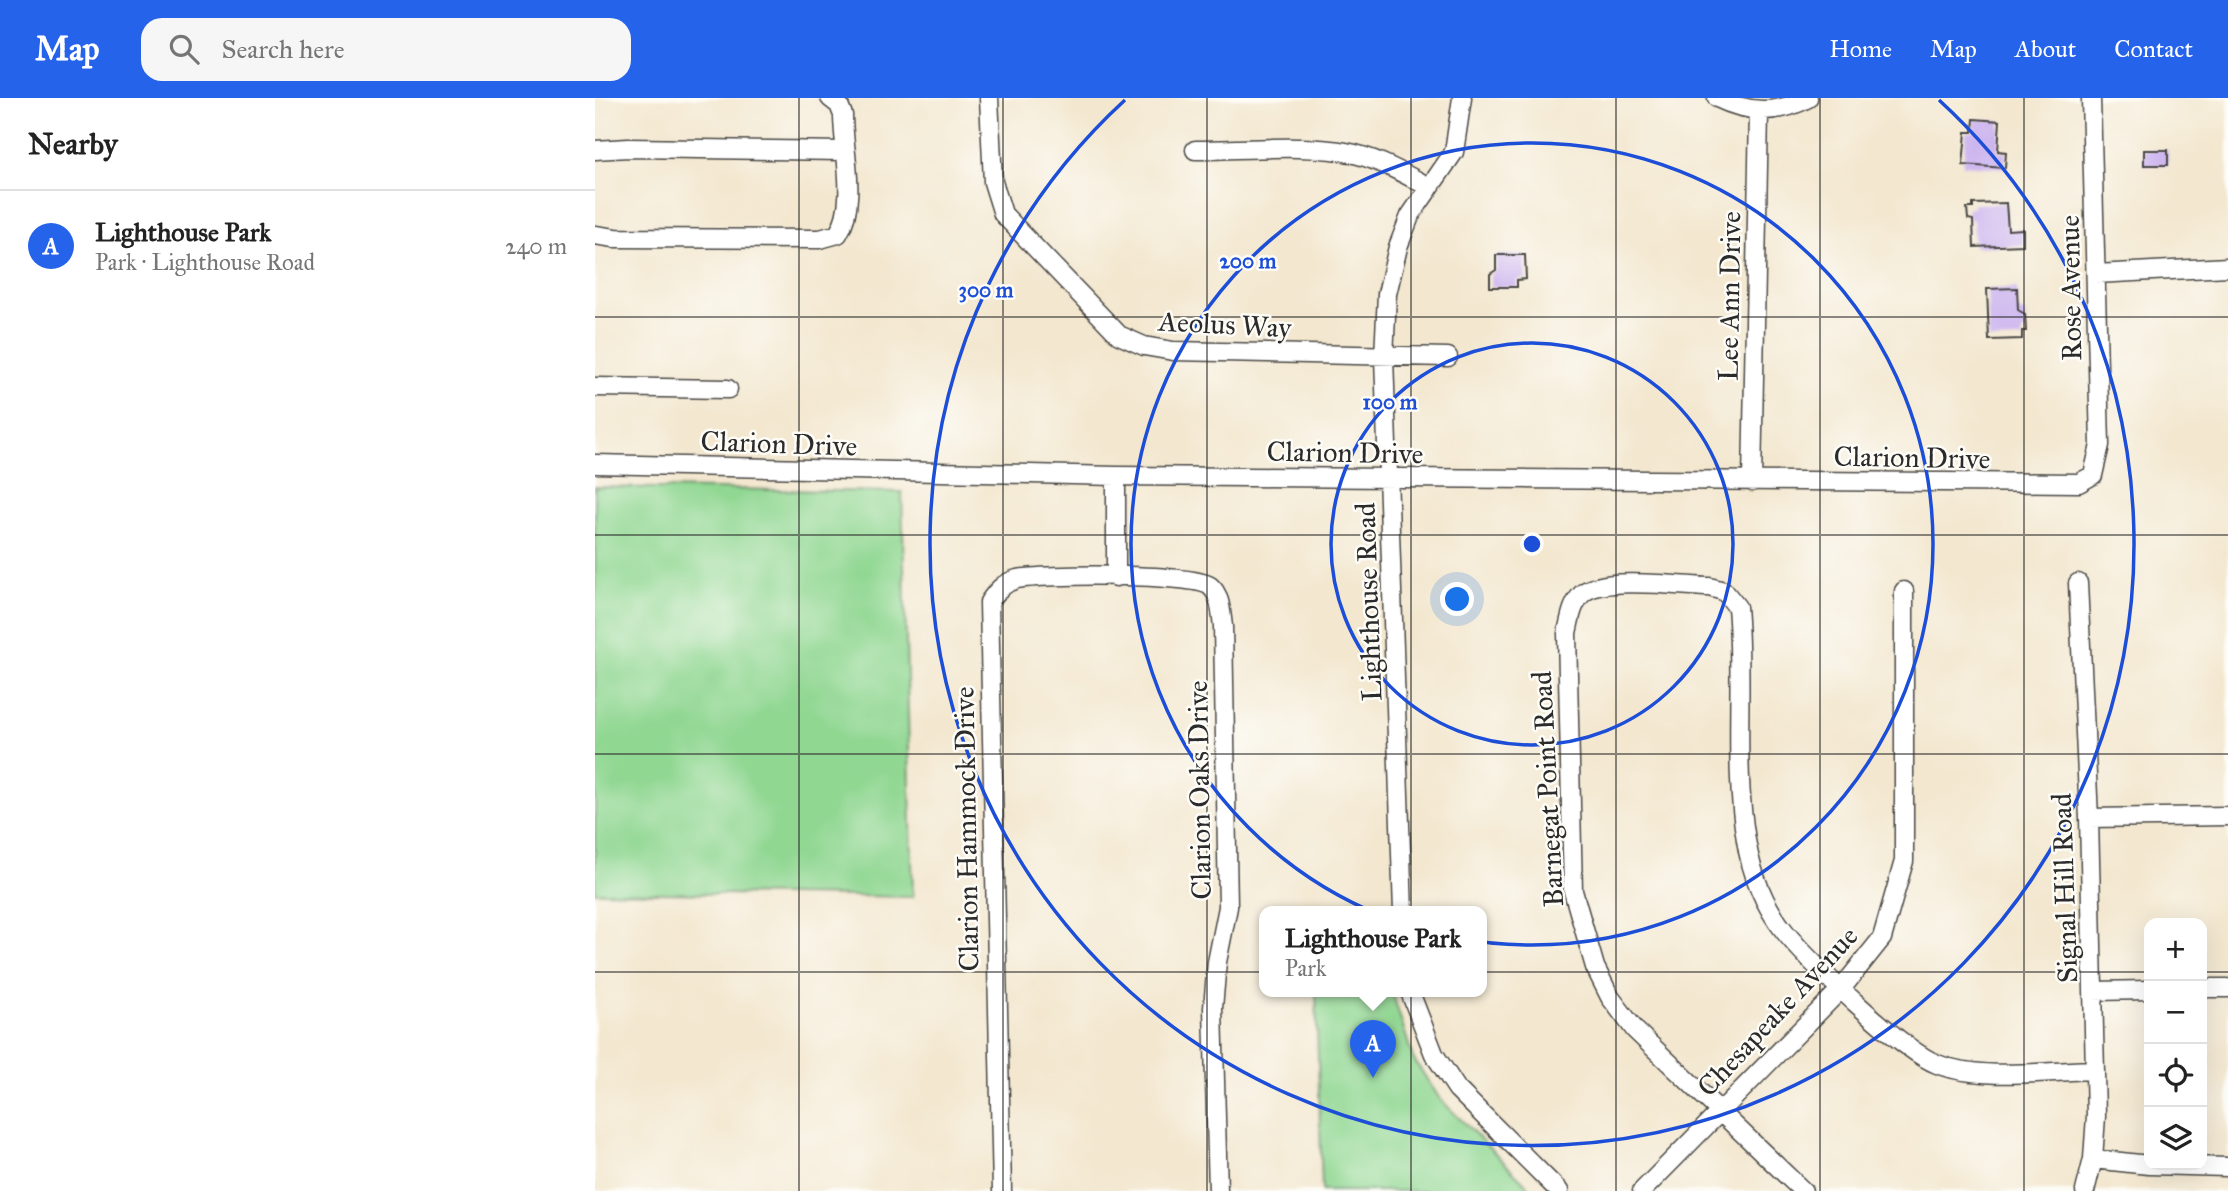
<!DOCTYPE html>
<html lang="en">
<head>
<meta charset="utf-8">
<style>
  :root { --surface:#fff; --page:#f6f6f6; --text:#222; --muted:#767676; --line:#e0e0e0; --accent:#2563eb }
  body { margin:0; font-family:"IM FELL Great Primer",serif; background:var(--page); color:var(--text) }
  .controls { position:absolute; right:21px; bottom:21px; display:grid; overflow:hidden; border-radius:14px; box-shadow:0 7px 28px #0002 }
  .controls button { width:63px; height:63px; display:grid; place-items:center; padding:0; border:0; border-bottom:2px solid var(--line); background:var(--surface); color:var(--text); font:35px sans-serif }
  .you { position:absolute; left:863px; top:502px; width:24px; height:24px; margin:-18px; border:5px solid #fff; border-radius:50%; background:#1a73e8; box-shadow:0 0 0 10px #1a73e833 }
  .badge { display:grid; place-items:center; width:46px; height:46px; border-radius:50%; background:var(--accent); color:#fff; font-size:23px; font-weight:700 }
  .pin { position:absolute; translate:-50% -58px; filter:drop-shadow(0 2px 4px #0008) }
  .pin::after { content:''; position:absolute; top:37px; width:24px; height:21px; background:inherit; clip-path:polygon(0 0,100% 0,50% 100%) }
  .popup { position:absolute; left:664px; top:808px; width:228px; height:91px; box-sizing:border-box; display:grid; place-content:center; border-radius:14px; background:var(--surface); filter:drop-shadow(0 2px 5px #0005); font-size:23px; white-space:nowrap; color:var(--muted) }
  .popup b { font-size:26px; color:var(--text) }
  .popup::after { content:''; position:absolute; left:50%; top:100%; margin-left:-14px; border:14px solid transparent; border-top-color:var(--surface) }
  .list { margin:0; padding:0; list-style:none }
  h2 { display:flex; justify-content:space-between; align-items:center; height:91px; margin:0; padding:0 28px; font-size:30px }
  h2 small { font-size:23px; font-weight:400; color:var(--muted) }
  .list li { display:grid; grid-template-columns:46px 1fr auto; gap:21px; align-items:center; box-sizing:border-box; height:112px; padding:0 28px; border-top:2px solid var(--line) }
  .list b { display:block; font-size:26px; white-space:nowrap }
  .list p { margin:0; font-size:23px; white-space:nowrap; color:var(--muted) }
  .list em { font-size:23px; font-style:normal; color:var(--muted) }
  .icon { flex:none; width:38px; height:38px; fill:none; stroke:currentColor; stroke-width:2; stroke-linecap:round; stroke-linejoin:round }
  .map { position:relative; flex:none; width:1633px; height:1093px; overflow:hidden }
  header { display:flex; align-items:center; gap:42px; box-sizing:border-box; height:98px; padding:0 35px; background:var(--accent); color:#fff }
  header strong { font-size:33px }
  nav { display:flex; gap:38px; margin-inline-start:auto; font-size:24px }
  .search { width:490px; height:63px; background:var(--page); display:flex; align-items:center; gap:18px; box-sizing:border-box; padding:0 24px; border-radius:21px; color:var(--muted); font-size:26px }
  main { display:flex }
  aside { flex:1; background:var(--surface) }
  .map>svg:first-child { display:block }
</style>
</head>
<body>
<header>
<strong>Map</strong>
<div class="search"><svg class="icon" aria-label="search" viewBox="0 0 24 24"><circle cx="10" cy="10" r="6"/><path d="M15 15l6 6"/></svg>Search here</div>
<nav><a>Home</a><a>Map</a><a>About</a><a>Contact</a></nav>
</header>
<main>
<aside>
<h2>Nearby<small></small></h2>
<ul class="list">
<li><span class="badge">A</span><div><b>Lighthouse Park</b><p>Park · Lighthouse Road</p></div><em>240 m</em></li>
</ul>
</aside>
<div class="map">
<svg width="1633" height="1093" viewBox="0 0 1633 1093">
  <rect width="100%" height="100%" fill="#fdfcf7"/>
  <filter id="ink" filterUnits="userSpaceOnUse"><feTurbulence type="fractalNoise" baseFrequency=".0143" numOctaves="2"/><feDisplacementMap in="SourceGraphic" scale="14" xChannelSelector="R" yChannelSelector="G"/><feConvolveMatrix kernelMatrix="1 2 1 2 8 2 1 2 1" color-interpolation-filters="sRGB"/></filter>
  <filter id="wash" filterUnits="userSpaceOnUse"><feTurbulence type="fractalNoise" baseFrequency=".00686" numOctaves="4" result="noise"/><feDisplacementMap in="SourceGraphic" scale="28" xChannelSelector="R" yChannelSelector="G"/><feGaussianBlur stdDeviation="1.57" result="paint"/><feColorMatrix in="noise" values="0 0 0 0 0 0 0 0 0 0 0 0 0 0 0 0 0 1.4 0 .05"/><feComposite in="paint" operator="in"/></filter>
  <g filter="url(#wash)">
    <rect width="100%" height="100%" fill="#f3e7cf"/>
    <path fill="#90d792" stroke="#5e815e" stroke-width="2" d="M0,389L307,394L318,799L0,794Z
      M721,894H797L818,960L845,1001L938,1093H727Z"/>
    <g id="blocks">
      <path fill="#c8aeee" d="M1379,21L1405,23L1403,53L1411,54L1410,70L1368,67L1371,34H1378Z
        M1549,52H1573V67H1549Z
        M1411,105L1413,132L1428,131V147L1379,149L1378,122L1373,121L1372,110H1378V106Z
        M901,157H930L931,181L922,182V189H895V176L901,172Z
        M1422,190L1423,212L1430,216L1431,233H1427V241L1394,242L1392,191Z"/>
    </g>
  </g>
  <g filter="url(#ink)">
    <use href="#blocks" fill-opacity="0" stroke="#494744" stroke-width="2"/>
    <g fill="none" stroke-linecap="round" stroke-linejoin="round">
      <defs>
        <path id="minor" d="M394,0L398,84L408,116L524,237L549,248L578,253L853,259
          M1122,0C1153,15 1182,17 1213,0
          M0,52L33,50L249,53
          M600,52C647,52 716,45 760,56C787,63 810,76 834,89
          M0,137L20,140L225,141L243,136C263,104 248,53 248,17L244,7L235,0
          M1501,176L1633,169
          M0,289L133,291
          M0,366L521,378L1484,385L1498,377L1505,347L1496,0
          M521,378V479
          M1157,384L1164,14
          M1483,485L1494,720L1501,1018L1498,1061L1490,1093
          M1494,720L1633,718
          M808,814L789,259L792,196L803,149L815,118L859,54L867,0
          M1607,890H1633
          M1498,893L1554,892
          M815,894L839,956L862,991L964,1093
          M1498,1061L1554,1067
          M1554,1067L1633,1069
          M407,1093L394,504C402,493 408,485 422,481C446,476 599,475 615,488C626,497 626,515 628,528L633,809L622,864L618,910L623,1093
          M1047,1093L1247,890L1287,840L1309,763V493
          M1208,1093L1040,932L1015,899L1000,869L978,793L972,535C975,522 977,505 988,495C1008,478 1086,488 1114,489L1129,493L1142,509C1149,586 1138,665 1151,742C1156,774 1169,808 1190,834C1214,864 1308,953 1342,966C1386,983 1453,973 1500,972"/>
      </defs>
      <use href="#minor" stroke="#494744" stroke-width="21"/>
      <use href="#minor" stroke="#fff" stroke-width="18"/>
    </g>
  </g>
  <path fill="none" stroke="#2b2b2b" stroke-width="2" stroke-opacity="0.55" d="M204,0V1093M408,0V1093M612,0V1093M816,0V1093M1021,0V1093M1225,0V1093M1429,0V1093M0,219H1633M0,437H1633M0,656H1633M0,874H1554M1607,874H1633"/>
  <g fill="none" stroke="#1d4ed8" stroke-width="3.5">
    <circle cx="937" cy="446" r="201"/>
    <circle cx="937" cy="446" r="401"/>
    <path d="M1344 2A602 602 0 1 1 530 2"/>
  </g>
  <g text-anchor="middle" stroke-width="5" stroke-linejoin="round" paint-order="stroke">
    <g font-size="28" fill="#2b2b2b" stroke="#fdfcf7">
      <text transform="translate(1475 190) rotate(-91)" y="10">Rose Avenue</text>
      <text transform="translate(1134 198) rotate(-89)" y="10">Lee Ann Drive</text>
      <text transform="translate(630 226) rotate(3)" y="10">Aeolus Way</text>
      <text transform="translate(184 345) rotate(2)" y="10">Clarion Drive</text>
      <text transform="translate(750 354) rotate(1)" y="10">Clarion Drive</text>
      <text transform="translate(1317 359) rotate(1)" y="10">Clarion Drive</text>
      <text transform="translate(773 504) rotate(-92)" y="10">Lighthouse Road</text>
      <text transform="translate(952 691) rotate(-93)" y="10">Barnegat Point Road</text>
      <text transform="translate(604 692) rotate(-91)" y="10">Clarion Oaks Drive</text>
      <text transform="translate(371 731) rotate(-91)" y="10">Clarion Hammock Drive</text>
      <text transform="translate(1469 790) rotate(-92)" y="10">Signal Hill Road</text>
      <text transform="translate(1182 913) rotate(-47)" y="10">Chesapeake Avenue</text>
    </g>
  </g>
  <circle cx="937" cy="446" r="10" fill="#1d4ed8" stroke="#fdfcf7" stroke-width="3.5"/>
  <g font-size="21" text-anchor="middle" font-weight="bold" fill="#1d4ed8" stroke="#fdfcf7" stroke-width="5" stroke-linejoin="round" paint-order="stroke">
    <text x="653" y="170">200 m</text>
    <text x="391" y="199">300 m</text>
    <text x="795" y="311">100 m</text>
  </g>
</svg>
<div class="controls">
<button>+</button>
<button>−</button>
<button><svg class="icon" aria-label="locate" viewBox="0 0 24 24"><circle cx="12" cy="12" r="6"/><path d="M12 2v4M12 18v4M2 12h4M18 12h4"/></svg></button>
<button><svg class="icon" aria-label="layers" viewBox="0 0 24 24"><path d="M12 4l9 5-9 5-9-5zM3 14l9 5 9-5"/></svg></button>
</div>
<div class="you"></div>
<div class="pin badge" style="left:778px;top:980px">A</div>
<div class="popup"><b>Lighthouse Park</b>Park</div>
</div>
</main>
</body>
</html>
